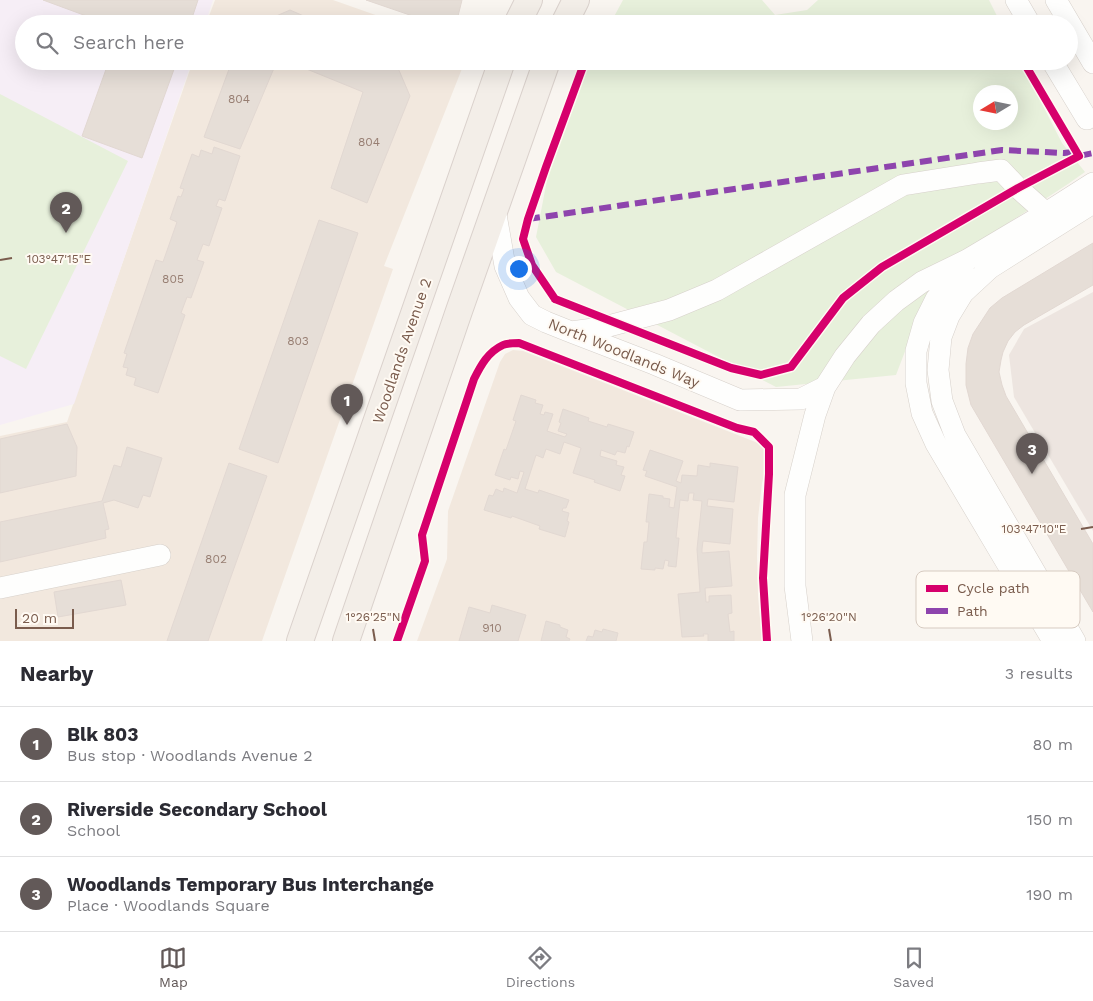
<!DOCTYPE html>
<html lang="en">
<head>
<meta charset="utf-8">
<style>
  :root { --surface:#fff; --page:#f7f7f7; --text:#2b2b33; --muted:#7c7c81; --line:#e1e1e2; --accent:#625958 }
  body { margin:0; font-family:"Work Sans",sans-serif; background:var(--page); color:var(--text) }
  .compass { position:absolute; left:973px; top:85px; width:45px; height:45px; border-radius:50%; background:var(--surface); box-shadow:0 5px 20px #0002; rotate:260deg }
  .scale { position:absolute; left:15px; bottom:12px; width:59px; box-sizing:border-box; padding-left:5px; border:2px solid #7a5c4d; border-top:0; font-size:14px; line-height:18px; white-space:nowrap; color:#7a5c4d; -webkit-text-stroke:4px #fffaf3; paint-order:stroke }
  .you { position:absolute; left:518px; top:268px; width:18px; height:18px; margin:-12px; border:4px solid #fff; border-radius:50%; background:#1a73e8; box-shadow:0 0 0 8px #1a73e833 }
  .badge { display:grid; place-items:center; width:32px; height:32px; border-radius:50%; background:var(--accent); color:#fff; font-size:16px; font-weight:700 }
  .pin { position:absolute; translate:-50% -41px; filter:drop-shadow(0 1px 2px #0008) }
  .pin::after { content:''; position:absolute; top:26px; width:18px; height:15px; background:inherit; clip-path:polygon(0 0,100% 0,50% 100%) }
  .list { margin:0; padding:0; list-style:none }
  h2 { display:flex; justify-content:space-between; align-items:center; height:65px; margin:0; padding:0 20px; font-size:21px }
  h2 small { font-size:16px; font-weight:400; color:var(--muted) }
  .list li { display:grid; grid-template-columns:32px 1fr auto; gap:15px; align-items:center; box-sizing:border-box; height:75px; padding:0 20px; border-top:1px solid var(--line) }
  .list b { display:block; font-size:19px; white-space:nowrap }
  .list p { margin:0; font-size:16px; white-space:nowrap; color:var(--muted) }
  .list em { font-size:16px; font-style:normal; color:var(--muted) }
  .icon { flex:none; width:28px; height:28px; fill:none; stroke:currentColor; stroke-width:2; stroke-linecap:round; stroke-linejoin:round }
  .map { position:relative; flex:none; width:1093px; height:641px; overflow:hidden }
  .search { position:absolute; background:var(--surface); box-shadow:0 5px 20px #0002; left:15px; right:15px; top:15px; height:55px; display:flex; align-items:center; gap:12px; box-sizing:border-box; padding:0 18px; border-radius:28px; color:var(--muted); font-size:19px }
  .sheet { height:290px; background:var(--surface) }
  nav { display:flex; justify-content:space-around; align-items:center; box-sizing:border-box; height:70px; border-top:1px solid var(--line); background:var(--surface); font-size:14px; color:var(--muted) }
  nav a { display:grid; justify-items:center; gap:2px }
  nav .on { color:var(--accent) }
  .map>svg:first-child { display:block }
</style>
</head>
<body>
<div class="map">
<svg width="1093" height="641" viewBox="0 0 1093 641">
  <rect width="100%" height="100%" fill="#f9f5f0"/>
  <path fill="#f2e8de" d="M215,0H333L401,24H206Z
    M193,61H465L384,266L393,269L262,641H0V436L67,422Z
    M513,350L523,351L758,443L765,449L767,462L762,483L758,518L757,557L758,596L762,641H417L447,559L448,511L500,362L505,354Z"/>
  <path fill="#ede5e0" d="M1093,292V531L1014,397L1009,355L1024,329Z"/>
  <path fill="#f6eef6" d="M0,0H213L205,24H24V61H192L74,404L0,425Z"/>
  <path fill="#e7f0db" fill-rule="evenodd" d="M623,0H762L775,15L807,10L818,0H989L1001,24H610Z
    M590,61H1020L1062,143L1085,172L1068,184L936,270L896,375L776,387L556,272L536,237L549,170L578,85ZM980,92H1010V122H980Z
    M0,94L128,161L26,369L0,356Z"/>
  <path fill="#e6ded7" stroke="#e2d8d2" d="M43,0H198L190,24H108Z
    M366,0H462L456,24H436Z
    M290,10L322,24H258Z
    M109,61H177L142,158L82,136Z
    M232,61H277L240,149L204,137Z
    M287,61H395L410,96L367,203L331,188L363,92Z
    M214,147L240,156L225,201L219,199L216,206L222,208L209,246L203,244L197,260L204,262L191,298L187,297L181,313L185,315L158,393L134,385L136,378L126,375L128,368L123,367L127,354L124,353L156,260L163,262L177,222L170,219L178,196L181,197L184,189L180,188L192,154L199,157L201,150L212,154Z
    M319,220L358,233L278,463L239,449Z
    M1093,243V285L1024,325L1015,332L1008,341L1003,352L1001,360L999,372L1002,385L1006,396L1093,544V612L971,405L966,385V364L968,348L973,334L990,308L1002,298Z
    M521,395L536,400L535,403L543,405L540,414L544,415L545,412L553,414L547,431L565,437L567,434L558,431L561,423L559,422L563,409L589,418L588,421L607,427L608,424L634,432L629,447L627,446L625,453L617,451L615,455L601,450L600,456L617,461L616,465L624,467L621,475L625,476L620,491L594,482L595,480L573,473L581,448L564,442L560,454L546,449L543,458L536,455L525,489L538,493L539,490L569,500L566,508H563L562,511L569,513L567,521L569,522L565,537L539,529L540,526L512,516L511,518L484,510L489,495L493,496L496,489L503,492L504,488L517,493L524,472L520,471L518,479L511,477L510,480L495,475L504,449L506,450L516,421L513,420Z
    M67,424L77,447L76,476L0,493V439Z
    M127,447L162,458L150,497L143,495L138,508L114,500L103,503L109,529L105,530L106,538L0,562V522L102,501L114,465L121,467Z
    M650,450L683,461L676,481L681,483L682,475L697,476L698,465L710,467V463L738,467L734,502L708,499L707,506L733,509L730,544L703,541L702,549V553L729,551L732,586L705,588L706,602H709V596L731,595L732,613L728,614L730,632L734,631V641H708V634H703L704,636L682,637L678,594L700,592L697,549L702,501L693,500L694,493H689L688,501L680,500L676,538H679L676,567L668,566L669,561L665,560L663,569L655,568V570L641,569L644,542H647L649,522H646L649,494L663,496V498L670,499L669,507L674,508L677,487L645,476L647,471L643,470Z
    M229,463L267,476L208,641H167Z
    M121,580L126,605L58,617L54,592Z
    M492,605L526,615L518,641H459L469,607L490,613Z
    M546,621L560,625V627L568,630L566,637L570,639L569,641H541Z
    M603,629L618,633L616,641H586L588,636L593,637L595,630L602,632Z"/>
  <g fill="none" stroke-linecap="round" stroke-linejoin="round">
    <defs>
      <path id="minor" d="M1016,0L1030,24
        M1056,0L1093,63
        M1052,61L1087,119
        M495,209L505,266L519,298L532,315L546,322L571,332L654,364L740,400L801,399L825,387
        M964,265L936,299L924,323L916,351V383L922,413L936,444L1053,641
        M571,332L601,328L669,310L717,290L903,185L978,173L1001,170L1018,188L1046,213
        M0,588L160,555
        M802,641L795,586V495L815,415L825,387L845,356L871,324L896,301L922,282L967,260L1046,213L1093,183
        M1075,641L955,435L942,401L938,370L941,337L949,316L963,293L990,268L1093,203"/>
      <path id="major" d="M517,24L529,0
        M564,24L576,0
        M300,641L502,61
        M346,641L459,311L547,61"/>
    </defs>
    <use href="#minor" stroke="#d7d1cb" stroke-width="22"/>
    <use href="#major" stroke="#dad1cc" stroke-width="28"/>
    <use href="#minor" stroke="#fefefd" stroke-width="21"/>
    <use href="#major" stroke="#f3eee8" stroke-width="26"/>
    <path stroke="#8e44ad" stroke-width="6" stroke-dasharray="12 6" stroke-linecap="butt" d="M528,219L1002,150L1064,153L1073,152L1079,156L1093,153"/>
    <defs>
      <path id="cycleway" d="M555,299L731,368L761,375L791,367L843,298L882,267L1018,188L1079,156L1023,61
        M555,299L532,265L523,239L528,219L546,167L585,61
        M397,641L425,561L422,535L474,379C481,365 488,352 503,345C507,343 514,343 519,343L737,428L754,432L769,447V474L763,578L767,641"/>
    </defs>
    <use href="#cycleway" stroke="#fffaf3" stroke-width="11"/>
    <use href="#cycleway" stroke="#d6006c" stroke-width="8"/>
  </g>
  <path fill="none" stroke="#7a5c4d" stroke-width="2" d="M0,260L12,258M1081,529L1093,527M373,629L375,641M829,629L831,641"/>
  <g text-anchor="middle" stroke-width="4" stroke-linejoin="round" paint-order="stroke">
    <g font-size="12" fill="#977e72">
      <text x="239" y="103">804</text>
      <text x="369" y="146">804</text>
      <text x="173" y="283">805</text>
      <text x="298" y="345">803</text>
      <text x="216" y="563">802</text>
      <text x="492" y="632">910</text>
    </g>
    <g font-size="15" fill="#7a5c4d" stroke="#fffaf3">
      <text transform="translate(402 351) rotate(-71)" y="5">Woodlands Avenue 2</text>
      <text transform="translate(624 353) rotate(22)" y="5">North Woodlands Way</text>
    </g>
  </g>
  <rect x="916" y="571" width="164" height="57" rx="8" fill="#fffaf3" stroke="#d7cbc1" stroke-width="1"/>
  <rect x="926" y="585" width="22" height="7" fill="#d6006c"/>
  <rect x="926" y="608" width="22" height="6" fill="#8e44ad"/>
  <g font-size="14" fill="#7a5c4d">
    <text x="957" y="593">Cycle path</text>
    <text x="957" y="616">Path</text>
  </g>
  <g font-size="12" text-anchor="middle" fill="#7a5c4d" stroke="#fffaf3" stroke-width="4" stroke-linejoin="round" paint-order="stroke">
    <text x="59" y="263">103°47'15"E</text>
    <text x="1034" y="533">103°47'10"E</text>
    <text x="373" y="621">1°26'25"N</text>
    <text x="829" y="621">1°26'20"N</text>
  </g>
</svg>
<svg class="compass" viewBox="-18 -18 36 36"><path d="M0-13l5 13h-10z" fill="#e53935"/><path d="M0 13l5-13h-10z" fill="#7c7c81"/></svg>
<div class="scale">20 m</div>
<div class="you"></div>
<div class="pin badge" style="left:347px;top:425px">1</div>
<div class="pin badge" style="left:66px;top:233px">2</div>
<div class="pin badge" style="left:1032px;top:474px">3</div>
<div class="search"><svg class="icon" aria-label="search" viewBox="0 0 24 24"><circle cx="10" cy="10" r="6"/><path d="M15 15l6 6"/></svg>Search here</div>
</div>
<section class="sheet">
<h2>Nearby<small>3 results</small></h2>
<ul class="list">
<li><span class="badge">1</span><div><b>Blk 803</b><p>Bus stop · Woodlands Avenue 2</p></div><em>80 m</em></li>
<li><span class="badge">2</span><div><b>Riverside Secondary School</b><p>School</p></div><em>150 m</em></li>
<li><span class="badge">3</span><div><b>Woodlands Temporary Bus Interchange</b><p>Place · Woodlands Square</p></div><em>190 m</em></li>
</ul>
</section>
<nav>
<a class="on"><svg class="icon" aria-label="map" viewBox="0 0 24 24"><path d="M3 6l6-2 6 2 6-2v14l-6 2-6-2-6 2zM9 4v14M15 6v14"/></svg>Map</a>
<a><svg class="icon" aria-label="directions" viewBox="0 0 24 24"><path d="M12 3l9 9-9 9-9-9zM9 14v-3h6M13 9l2 2-2 2"/></svg>Directions</a>
<a><svg class="icon" aria-label="saved" viewBox="0 0 24 24"><path d="M7 4h10v16l-5-4-5 4z"/></svg>Saved</a>
</nav>
</body>
</html>
